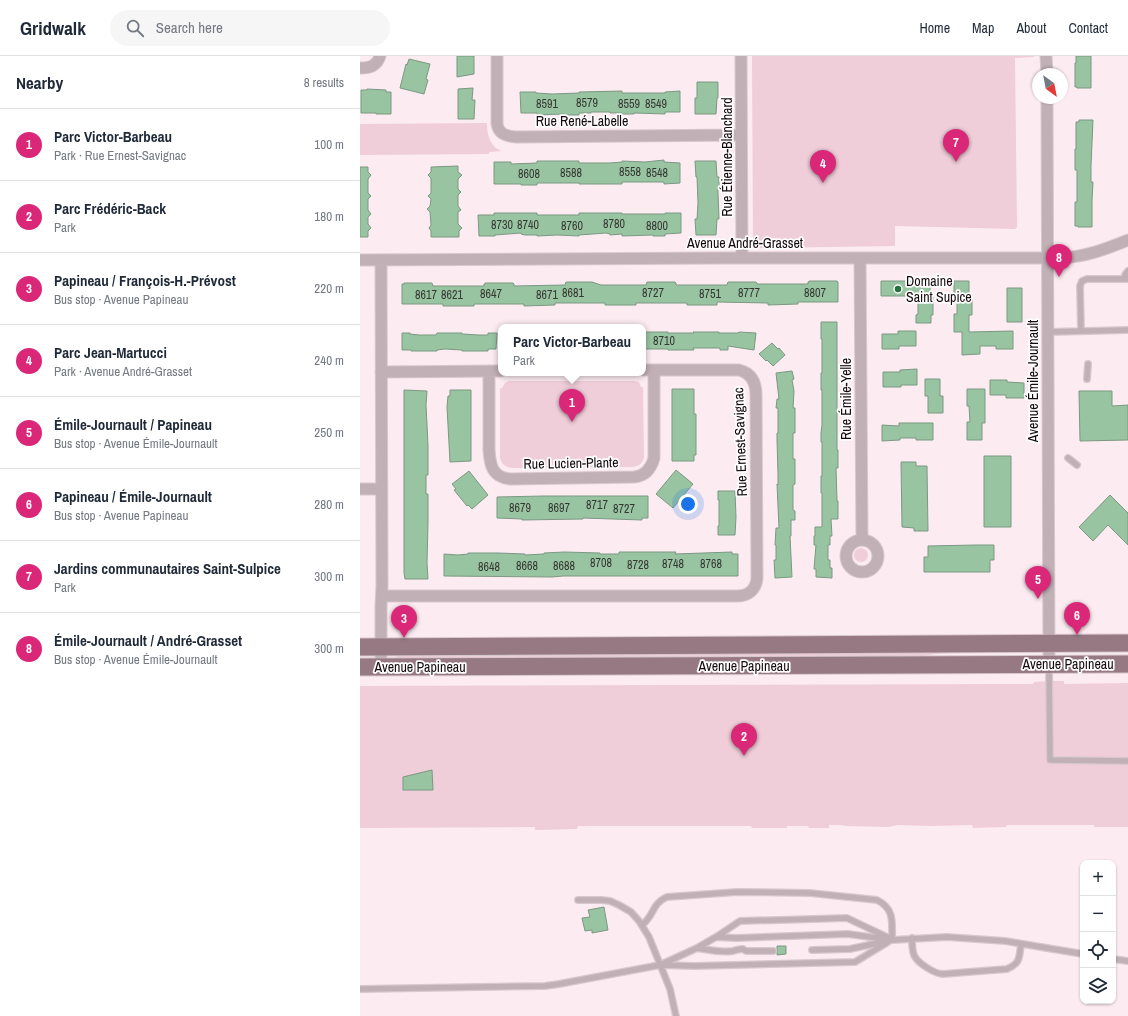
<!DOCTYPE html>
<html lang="en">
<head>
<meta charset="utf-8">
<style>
  :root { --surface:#fff; --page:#f6f6f7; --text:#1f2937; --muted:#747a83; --line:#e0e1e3; --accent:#db2777 }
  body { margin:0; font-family:"Archivo Narrow",sans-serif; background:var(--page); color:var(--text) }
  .controls { position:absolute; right:12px; bottom:12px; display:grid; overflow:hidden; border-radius:8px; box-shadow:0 1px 3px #0004 }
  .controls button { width:36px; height:36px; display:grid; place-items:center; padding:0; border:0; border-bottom:1px solid var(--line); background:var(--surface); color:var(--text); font:20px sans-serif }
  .compass { position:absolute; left:672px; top:12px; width:36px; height:36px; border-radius:50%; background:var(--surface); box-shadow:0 1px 3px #0004; rotate:148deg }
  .you { position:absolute; left:328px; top:448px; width:14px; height:14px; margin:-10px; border:3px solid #fff; border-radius:50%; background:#1a73e8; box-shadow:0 0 0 6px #1a73e833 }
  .badge { display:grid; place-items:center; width:26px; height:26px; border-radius:50%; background:var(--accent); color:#fff; font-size:13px; font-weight:700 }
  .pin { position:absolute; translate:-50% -33px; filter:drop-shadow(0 1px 2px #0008) }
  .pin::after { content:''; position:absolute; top:21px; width:14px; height:12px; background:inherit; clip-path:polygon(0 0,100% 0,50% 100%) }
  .popup { position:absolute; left:138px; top:268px; width:148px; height:52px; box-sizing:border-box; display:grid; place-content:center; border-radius:8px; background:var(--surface); filter:drop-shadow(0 1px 3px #0005); font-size:13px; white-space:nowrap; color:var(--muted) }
  .popup b { font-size:15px; color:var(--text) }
  .popup::after { content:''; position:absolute; left:50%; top:100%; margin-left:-8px; border:8px solid transparent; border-top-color:var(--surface) }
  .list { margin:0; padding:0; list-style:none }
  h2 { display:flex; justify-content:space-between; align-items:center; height:52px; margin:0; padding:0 16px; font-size:17px }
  h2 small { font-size:13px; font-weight:400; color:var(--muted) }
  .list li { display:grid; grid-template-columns:26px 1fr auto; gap:12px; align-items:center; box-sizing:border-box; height:72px; padding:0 16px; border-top:1px solid var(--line) }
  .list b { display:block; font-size:15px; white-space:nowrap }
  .list p { margin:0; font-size:13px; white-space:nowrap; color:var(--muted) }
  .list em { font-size:13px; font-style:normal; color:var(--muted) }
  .icon { flex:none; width:22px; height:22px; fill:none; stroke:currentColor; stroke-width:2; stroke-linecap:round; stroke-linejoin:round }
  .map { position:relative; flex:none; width:768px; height:960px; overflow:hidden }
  header { display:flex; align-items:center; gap:24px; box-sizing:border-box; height:56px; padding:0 20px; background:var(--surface); border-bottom:1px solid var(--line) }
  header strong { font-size:19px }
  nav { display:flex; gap:22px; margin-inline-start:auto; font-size:14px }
  .search { width:280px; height:36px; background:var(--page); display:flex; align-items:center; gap:10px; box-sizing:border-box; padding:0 14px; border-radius:22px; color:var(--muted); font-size:15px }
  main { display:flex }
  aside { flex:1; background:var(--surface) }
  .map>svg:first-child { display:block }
</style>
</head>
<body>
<header>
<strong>Gridwalk</strong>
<div class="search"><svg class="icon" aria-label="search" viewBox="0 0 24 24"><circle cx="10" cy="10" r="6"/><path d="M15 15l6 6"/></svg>Search here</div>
<nav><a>Home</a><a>Map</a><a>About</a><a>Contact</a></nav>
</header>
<main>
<aside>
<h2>Nearby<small>8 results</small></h2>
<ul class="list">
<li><span class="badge">1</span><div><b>Parc Victor-Barbeau</b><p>Park · Rue Ernest-Savignac</p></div><em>100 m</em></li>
<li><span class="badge">2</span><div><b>Parc Frédéric-Back</b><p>Park</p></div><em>180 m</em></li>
<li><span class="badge">3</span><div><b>Papineau / François-H.-Prévost</b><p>Bus stop · Avenue Papineau</p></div><em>220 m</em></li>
<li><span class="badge">4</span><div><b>Parc Jean-Martucci</b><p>Park · Avenue André-Grasset</p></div><em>240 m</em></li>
<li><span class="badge">5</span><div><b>Émile-Journault / Papineau</b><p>Bus stop · Avenue Émile-Journault</p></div><em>250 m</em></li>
<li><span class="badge">6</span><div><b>Papineau / Émile-Journault</b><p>Bus stop · Avenue Papineau</p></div><em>280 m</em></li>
<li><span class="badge">7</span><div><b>Jardins communautaires Saint-Sulpice</b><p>Park</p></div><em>300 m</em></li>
<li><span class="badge">8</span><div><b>Émile-Journault / André-Grasset</b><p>Bus stop · Avenue Émile-Journault</p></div><em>300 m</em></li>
</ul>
</aside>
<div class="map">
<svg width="768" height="960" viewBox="0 0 768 960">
  <rect width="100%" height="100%" fill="#fcecf1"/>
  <path fill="#efcdd9" d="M392,0H674V1L655,2L657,171L655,173L535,170V190L396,192L393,186Z
    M127,67C127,79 130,91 142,95L129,96V98L0,99V68Z
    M149,325H275L279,326L281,331H283L284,401C283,407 279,410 273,411L156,412C148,412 142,410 140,402V332H142L145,327Z
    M494 499a7 7 0 1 1 14 0a7 7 0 1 1-14 0Z
    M587,596V597L576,598L555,601L37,604L36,598Z
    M689,625H704V628L768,627V771H734V769H647L646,771L613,772L612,769L572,770L537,769L529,771L486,770L480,769H469V772H449L448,770H427V772H392L391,770H218L217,773L175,774V771L0,772V630L673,628L674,627V626Z"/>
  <path fill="#98c4a2" stroke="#7b9882" d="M97,0H114V18L97,21Z
    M716,0H731V32H717V31H715V7H716Z
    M49,3L70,8L66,23L68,24L64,38L40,32L46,8L47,9Z
    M337,26H358V42H357L356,58H335V42H337Z
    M113,32L112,44H115L114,63H98V33Z
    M7,33L26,34V36H31V58H16V57H1V34H7Z
    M262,35V37H305V36L320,35V56H305V58L274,57V58H262V57H250V56H231V57H219V59H207L203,58L177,59V57H161L160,36H176V37L192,38L219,37V36Z
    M719,64H733L731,110V126H733L732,144V171H718V170H715V146H717V114H715V93H716V66H719Z
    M304,104V106L320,107V127L304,128V126H262V128H219V127H177V129H161V128H134V106H151V108L177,107V105H219V107H250L262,106V105L285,106Z
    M335,105H356L357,121H359V133H358V137L359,163H357L356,179H336L335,163H337L338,147L337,121H336Z
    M98,110V116L102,119L98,123V133L101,136L98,139V150L101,154L98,156V168L102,172L99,175V181H71V175L69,172L71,169L70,156L67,153L70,150L71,143L68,140L71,137V122L68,119L71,116V111Z
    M0,111H8V116L11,119L8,123V137L11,140L8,143V154L11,158L8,161V168L11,172L8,175V181H0Z
    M134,157H177V159H219V157H262V158H305V157H321V177L305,178V180H293V179L262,180V178L250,179V178L246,177L219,179V180L197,179L177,180V179H165L161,178V177L135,179V180H119L118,159H134Z
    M449,225H477L478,226V246H438V248L408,249V247L357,246V249H327V247H276V249H245V247H195V249L164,250V248H114V250H83V248H42V228H44V227H72L73,230H124V228H125V227H153L154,228V230L205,229L206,226H232L241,229H286L287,226H315L316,227V229H367L368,226H396L397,227V228H448V226H449Z
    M521,225H570V242L573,241V259H571V267H556V259L558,258V242H555V240H521Z
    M594,225H609V241L612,242V259H609V276L653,275V293H636V290H620V298L602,299V276H594V258H597V242H594Z
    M647,232H662V266H647Z
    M461,266H477V394H478V412H476L477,445H478V463H471L472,480H470V489H468V504H470V512H472V522L456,521V513H454L456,489H454V480H455V471H462V437H461V420H462V386H461V377L462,369V334H461V317H462V283H461Z
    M538,275H556V290H539V293H522V278H538Z
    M283,276H308V277H334L333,276H359V277H378L379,276L396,277L394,294L368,290V294H360V292H333L334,294H308V293H283Z
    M42,277H50V278L59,279H76L77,277H102V278L119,279H128V277H137L136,293H128V295H102V294L85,293L77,294V295H51V294H42Z
    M412,287L418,293L419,292L425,299L413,310L407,304L406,305L399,298Z
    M557,313V329H541V331H523V316H540V314Z
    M432,315L434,323L432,324L434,335L433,352H435V377H433V403H435V428L433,429V454L435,455V464H431V480H430L432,521L415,522L414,504H416V489H415L416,472H419L417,428L418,429V418L417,384V377H418V352H416L417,343H419L416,317Z
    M565,323H580V340H583V357H568V340H565Z
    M630,324H647V326L664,327V342H646V339H630Z
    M312,333H334V358H336V399H334V405H312Z
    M607,333H625V367H622V384H607V366H610L609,350H607Z
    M44,334L67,335L66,349L68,389V419H66V438H68V467L67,507L68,523H45L44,517Z
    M90,334H111V405L90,406L87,351L88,340H90Z
    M719,335H752V350L768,349V384L720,385Z
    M539,367H573V384H556V382H540V384L522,385V369L539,370Z
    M624,400H651V471H624Z
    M541,406H556V410H567L568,475H554V472L542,471Z
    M316,414L333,428L313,452L296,438Z
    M109,415L128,439L112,453L108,449L107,450L94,434L96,433L92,428Z
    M358,435H375L376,461L375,479H358V470H359V444H358Z
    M750,439L768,457V489L748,469L733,485L719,471Z
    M183,440H288V462H282V464L223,462V463L162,464V463L137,462V441Z
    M615,489H634V504H630V516H564V501H568V490Z
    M204,496L240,497V498H259V496H316L315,498L372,496V498H378V520H203L192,521L84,520V498L98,499L108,498V497H138L165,498V499L184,498V497Z
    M72,714L73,734H43V721Z
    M244,851L248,874L232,877V874L225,875L222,862L230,861L228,854Z
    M417,890H426V898L417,899Z"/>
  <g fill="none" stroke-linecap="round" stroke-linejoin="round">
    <defs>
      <path id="service" d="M765,223V219L768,215
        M721,275L720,230L722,225L727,223H768
        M688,276L768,274
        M727,323L728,308
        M708,402L717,409
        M689,609L690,704L768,705
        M218,844H241L250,845L259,849L271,856L279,865L289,881L310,933L316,960
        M282,869C294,860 292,847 307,841L377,836L450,837L517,844C535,853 532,867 532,884
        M356,881L380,865L487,862L527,881
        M552,882C552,887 552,894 554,899C557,907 575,918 583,918L647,913C661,907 659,901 661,888
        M337,892C349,894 361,897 373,895C377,894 379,893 383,893L386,895H413
        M452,894L490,893L532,884L587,881L645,885L723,898
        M753,903L768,905
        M302,909L334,910L495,906L528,886
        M0,933L185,930L199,928L300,909L337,892L356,881L376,882L488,878L532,884"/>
      <path id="minor" d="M137,0V67C138,78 146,80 156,81L381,79
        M381,0L382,202
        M686,0L687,18
        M0,12C10,12 17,10 20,0
        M687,42L689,608
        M500,202L502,484
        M0,204L360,202H701C725,201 746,193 768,184
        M21,204L22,530L21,550V611
        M129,315V394C130,409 132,421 150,423L274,421C285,420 291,413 294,402V314
        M21,316L141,315
        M0,433H21
        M486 500a16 16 0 1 1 32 0a16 16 0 1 1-32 0Z
        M22,540H377C388,540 396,534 397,522L396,339C396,326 391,317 379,314H283"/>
      <path id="primary" d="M0,591L768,587
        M0,611L768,608"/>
    </defs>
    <use href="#service" stroke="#d7c8cd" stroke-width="8"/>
    <use href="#minor" stroke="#d7c8cd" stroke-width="13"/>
    <use href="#primary" stroke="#d7c8cd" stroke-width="19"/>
    <use href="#service" stroke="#c1b0b6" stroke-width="5.5"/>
    <use href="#minor" stroke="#c1b0b6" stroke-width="11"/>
    <use href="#primary" stroke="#977984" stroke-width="17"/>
  </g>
  <circle fill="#24703e" stroke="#fefefe" stroke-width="1.5" cx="538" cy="233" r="4"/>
  <g text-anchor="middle" stroke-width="3.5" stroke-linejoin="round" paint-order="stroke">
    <g font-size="12" fill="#363832">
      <text x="227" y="51">8579</text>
      <text x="187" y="52">8591</text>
      <text x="269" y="52">8559</text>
      <text x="296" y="52">8549</text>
      <text x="270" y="120">8558</text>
      <text x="211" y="121">8588</text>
      <text x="297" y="121">8548</text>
      <text x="169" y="122">8608</text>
      <text x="254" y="172">8780</text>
      <text x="142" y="173">8730</text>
      <text x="168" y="173">8740</text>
      <text x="212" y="174">8760</text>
      <text x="297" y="174">8800</text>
      <text x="213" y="241">8681</text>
      <text x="293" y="241">8727</text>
      <text x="389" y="241">8777</text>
      <text x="455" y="241">8807</text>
      <text x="131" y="242">8647</text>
      <text x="350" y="242">8751</text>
      <text x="66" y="243">8617</text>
      <text x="92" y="243">8621</text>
      <text x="187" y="243">8671</text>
      <text x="304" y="289">8710</text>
      <text x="237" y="453">8717</text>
      <text x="160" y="456">8679</text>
      <text x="199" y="456">8697</text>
      <text x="264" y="457">8727</text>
      <text x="241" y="511">8708</text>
      <text x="313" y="512">8748</text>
      <text x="351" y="512">8768</text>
      <text x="278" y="513">8728</text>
      <text x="167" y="514">8668</text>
      <text x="204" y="514">8688</text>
      <text x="129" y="515">8648</text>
    </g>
    <g font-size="14" fill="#15090d" stroke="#fefefe">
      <text x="222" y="70">Rue René-Labelle</text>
      <text transform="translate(367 101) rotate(-90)" y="5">Rue Étienne-Blanchard</text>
      <text x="385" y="192">Avenue André-Grasset</text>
      <text transform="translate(673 325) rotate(-90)" y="5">Avenue Émile-Journault</text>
      <text transform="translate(486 343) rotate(-90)" y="5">Rue Émile-Yelle</text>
      <text transform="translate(380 386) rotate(-92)" y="5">Rue Ernest-Savignac</text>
      <text transform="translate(211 407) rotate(-1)" y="5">Rue Lucien-Plante</text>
      <text x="708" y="613">Avenue Papineau</text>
      <text x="384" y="615">Avenue Papineau</text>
      <text x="60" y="616">Avenue Papineau</text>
    </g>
    <g font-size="14" fill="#15090d" stroke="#fefefe" text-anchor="start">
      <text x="546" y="230">Domaine<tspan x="546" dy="16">Saint Supice</tspan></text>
    </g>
  </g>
</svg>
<div class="controls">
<button>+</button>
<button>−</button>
<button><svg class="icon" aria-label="locate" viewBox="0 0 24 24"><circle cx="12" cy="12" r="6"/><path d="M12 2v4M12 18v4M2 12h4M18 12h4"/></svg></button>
<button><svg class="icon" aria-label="layers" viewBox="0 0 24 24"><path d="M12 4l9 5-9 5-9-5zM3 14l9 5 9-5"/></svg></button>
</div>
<svg class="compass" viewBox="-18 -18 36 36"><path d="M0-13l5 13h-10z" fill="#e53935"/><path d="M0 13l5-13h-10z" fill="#747a83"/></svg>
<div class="you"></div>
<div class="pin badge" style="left:212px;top:366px">1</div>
<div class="popup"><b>Parc Victor-Barbeau</b>Park</div>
<div class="pin badge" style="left:384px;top:700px">2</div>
<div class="pin badge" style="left:44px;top:582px">3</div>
<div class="pin badge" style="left:463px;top:127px">4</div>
<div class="pin badge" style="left:678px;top:543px">5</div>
<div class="pin badge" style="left:717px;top:579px">6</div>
<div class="pin badge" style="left:596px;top:106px">7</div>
<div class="pin badge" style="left:699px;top:221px">8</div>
</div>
</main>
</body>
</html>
